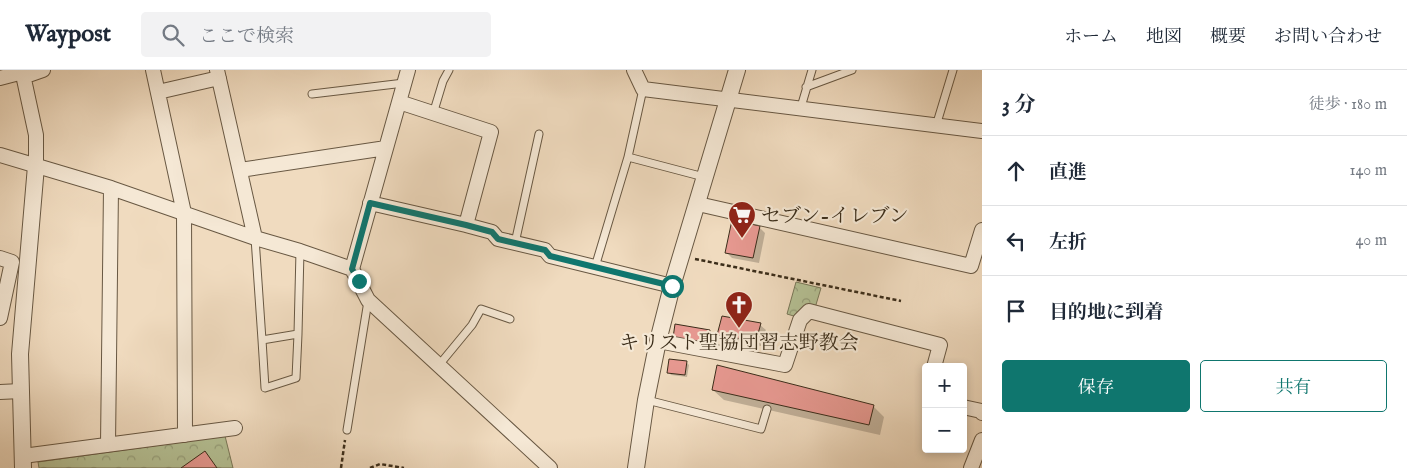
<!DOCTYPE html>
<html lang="ja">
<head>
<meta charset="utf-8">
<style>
  :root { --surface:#fff; --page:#f2f2f3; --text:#1f2937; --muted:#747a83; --line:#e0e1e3; --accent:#0f766e }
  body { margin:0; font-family:"IM FELL English","Noto Serif JP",serif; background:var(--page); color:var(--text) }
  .controls { position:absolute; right:15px; bottom:15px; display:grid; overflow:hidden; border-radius:5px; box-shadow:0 2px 8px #0003 }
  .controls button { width:45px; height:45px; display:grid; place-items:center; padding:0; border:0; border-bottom:1px solid var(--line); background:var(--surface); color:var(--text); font:25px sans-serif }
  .stop { position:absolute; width:15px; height:15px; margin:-11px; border:4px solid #0f766e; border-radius:50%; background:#fff }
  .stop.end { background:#0f766e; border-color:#fff; box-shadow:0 1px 5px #0008 }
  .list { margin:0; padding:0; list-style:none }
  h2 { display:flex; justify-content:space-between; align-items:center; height:65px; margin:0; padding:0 20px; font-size:21px }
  h2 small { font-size:16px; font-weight:400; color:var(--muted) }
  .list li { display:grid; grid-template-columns:32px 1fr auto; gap:15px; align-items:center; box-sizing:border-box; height:70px; padding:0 20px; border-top:1px solid var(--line) }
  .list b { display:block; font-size:19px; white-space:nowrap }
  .list em { font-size:16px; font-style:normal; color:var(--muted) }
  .actions { display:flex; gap:10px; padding:15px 20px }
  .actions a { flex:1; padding:11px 0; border:1px solid var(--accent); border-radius:5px; text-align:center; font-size:18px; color:var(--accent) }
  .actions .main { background:var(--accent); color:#fff }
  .icon { flex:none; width:28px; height:28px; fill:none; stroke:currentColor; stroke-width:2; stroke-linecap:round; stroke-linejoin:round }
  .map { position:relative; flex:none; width:982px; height:398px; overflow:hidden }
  header { display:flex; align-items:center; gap:30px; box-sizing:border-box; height:70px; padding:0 25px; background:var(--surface); border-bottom:1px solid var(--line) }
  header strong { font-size:24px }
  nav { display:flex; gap:28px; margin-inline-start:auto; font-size:18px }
  .search { width:350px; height:45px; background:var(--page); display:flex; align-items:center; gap:12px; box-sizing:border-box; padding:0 18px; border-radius:5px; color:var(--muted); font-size:19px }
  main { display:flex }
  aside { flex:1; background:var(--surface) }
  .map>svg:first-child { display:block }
</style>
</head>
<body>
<header>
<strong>Waypost</strong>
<div class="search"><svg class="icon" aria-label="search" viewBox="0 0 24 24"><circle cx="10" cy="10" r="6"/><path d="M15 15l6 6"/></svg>ここで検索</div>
<nav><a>ホーム</a><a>地図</a><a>概要</a><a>お問い合わせ</a></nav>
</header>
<main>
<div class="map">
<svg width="982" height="398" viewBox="0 0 982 398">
  <defs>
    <pattern id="forest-crowns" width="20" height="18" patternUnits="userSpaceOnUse" patternTransform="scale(1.25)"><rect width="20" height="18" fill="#b5c195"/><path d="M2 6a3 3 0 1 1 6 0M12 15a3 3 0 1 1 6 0" fill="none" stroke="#949d79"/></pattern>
  </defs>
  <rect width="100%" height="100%" fill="#f0dbbf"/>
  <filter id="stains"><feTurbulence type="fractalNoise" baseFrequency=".004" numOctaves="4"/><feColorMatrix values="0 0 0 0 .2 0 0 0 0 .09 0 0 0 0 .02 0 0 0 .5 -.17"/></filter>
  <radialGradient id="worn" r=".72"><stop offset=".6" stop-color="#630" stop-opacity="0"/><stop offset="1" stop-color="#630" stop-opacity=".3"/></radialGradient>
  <path fill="url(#forest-crowns)" stroke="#787758" d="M796,212L821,218L815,238L797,247L787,244Z
    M225,366L233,398H39L38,392Z"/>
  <path fill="#0003" d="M759,157L765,163L759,193L732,188L726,182Z
    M760,255L766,260L761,276L724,270L719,265Z
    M676,256L709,261L715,267L712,280Z
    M687,293L689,295L687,307L671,305L669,302Z
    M713,320L873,336L884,347L880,365L724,330Z"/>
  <path fill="#e69890" stroke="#3b2d1a" d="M732,150L760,156L753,188L725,183Z
    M722,246L761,253L756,271L717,265Z
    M675,254L710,260L707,275L673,268Z
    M669,289L687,291L685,305L667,303Z
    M717,295L874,335L869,355L712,320Z
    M205,381L217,398H181Z"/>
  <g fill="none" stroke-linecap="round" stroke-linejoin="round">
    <defs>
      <path id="service" d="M806,17L852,0
        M312,24L404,13
        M801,37L812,0
        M433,44L443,11L449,0
        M936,56L953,0
        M628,87L704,107
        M255,168L262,270L298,264L300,181
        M515,173L539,64
        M595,197L628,87L643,19
        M262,270L265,318L296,308L298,264
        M439,295L472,255L481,239L510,249
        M647,330L761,359L767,339
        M347,360L368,231"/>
      <path id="minor" d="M22,0L36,65V96
        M153,0L184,143L185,365
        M217,0L255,168
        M634,0L643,19L982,61
        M23,7L43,0
        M0,8L23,2
        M158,22L219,8
        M399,32L491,62L466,155
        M0,85L111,118L255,168L300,181L352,199L368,230L550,398
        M240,100L386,78
        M370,133L466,155L492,162L498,169L545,180L550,186L672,216
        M698,134L971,196L982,160
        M0,188L12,192L0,248
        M352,199L408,0
        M658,271L785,295L800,250L809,241L940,275L934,297
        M0,322L21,321
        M963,337L981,341L982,343
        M108,375L111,118
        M23,386L235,358
        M971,398L982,370"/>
      <path id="tertiary" d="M23,398L20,284L36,96
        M636,398L646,330L658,271L672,216L737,0"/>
    </defs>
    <use href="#service" stroke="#685843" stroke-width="9"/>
    <use href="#minor" stroke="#685843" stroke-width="16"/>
    <use href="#tertiary" stroke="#685843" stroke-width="18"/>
    <path stroke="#3b2d1a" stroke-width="2.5" stroke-dasharray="4 2.5" stroke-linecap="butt" d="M695,189L901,231
      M341,398L345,370
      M370,398L380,394L404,398"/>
    <use href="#service" stroke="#f5e8d5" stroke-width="7"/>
    <use href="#minor" stroke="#f5e8d5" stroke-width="14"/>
    <use href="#tertiary" stroke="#f5e8d5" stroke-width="16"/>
  </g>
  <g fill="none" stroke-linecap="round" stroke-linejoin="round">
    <path stroke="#0f766e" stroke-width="6" d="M359,211L352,199L370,133L466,155L492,162L498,169L545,180L550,186L672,216"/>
  </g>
  <defs>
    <symbol id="supermarket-pin" viewBox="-11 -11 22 30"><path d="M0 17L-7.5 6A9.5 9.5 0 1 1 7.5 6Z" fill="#8f2418" stroke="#f5e8d5"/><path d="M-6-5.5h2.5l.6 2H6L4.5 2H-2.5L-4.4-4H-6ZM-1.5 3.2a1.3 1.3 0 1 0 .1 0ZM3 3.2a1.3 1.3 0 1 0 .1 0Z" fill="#fff"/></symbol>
    <symbol id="church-pin" viewBox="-11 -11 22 30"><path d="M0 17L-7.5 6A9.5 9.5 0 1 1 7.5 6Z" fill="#8f2418" stroke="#f5e8d5"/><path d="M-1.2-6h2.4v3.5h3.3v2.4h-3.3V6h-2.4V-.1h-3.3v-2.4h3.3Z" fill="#fff"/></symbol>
  </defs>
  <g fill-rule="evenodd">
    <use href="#supermarket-pin" x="726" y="129" width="32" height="43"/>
    <use href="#church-pin" x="723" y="219" width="32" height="43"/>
  </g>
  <g text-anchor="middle" stroke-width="4.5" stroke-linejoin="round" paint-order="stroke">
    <g font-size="20" fill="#3b2d1a" stroke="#f5e8d5" text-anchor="start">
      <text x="761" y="152">セブン-イレブン</text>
      <text x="739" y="279" text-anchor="middle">キリスト聖協団習志野教会</text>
    </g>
  </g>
  <rect width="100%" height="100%" filter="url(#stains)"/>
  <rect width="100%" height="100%" fill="url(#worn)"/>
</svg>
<div class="controls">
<button>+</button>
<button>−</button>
</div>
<div class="stop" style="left:672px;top:216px"></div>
<div class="stop end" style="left:359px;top:211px"></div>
</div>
<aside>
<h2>3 分<small>徒歩 · 180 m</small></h2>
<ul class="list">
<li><svg class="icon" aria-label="ahead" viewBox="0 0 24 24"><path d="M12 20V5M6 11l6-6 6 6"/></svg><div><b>直進</b></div><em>140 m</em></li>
<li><svg class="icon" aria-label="left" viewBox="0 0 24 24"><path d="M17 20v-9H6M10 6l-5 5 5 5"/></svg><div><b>左折</b></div><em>40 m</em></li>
<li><svg class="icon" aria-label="arrive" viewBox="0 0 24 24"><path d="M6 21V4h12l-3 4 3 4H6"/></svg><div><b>目的地に到着</b></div></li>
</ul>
<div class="actions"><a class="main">保存</a><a>共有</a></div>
</aside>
</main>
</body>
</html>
